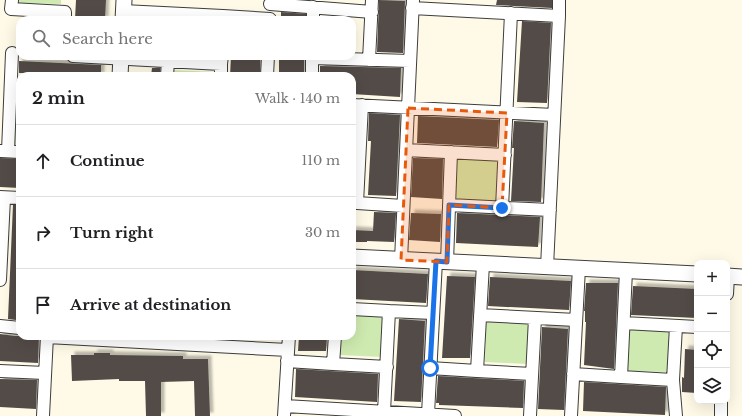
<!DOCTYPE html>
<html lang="en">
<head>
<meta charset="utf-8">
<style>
  :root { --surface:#fff; --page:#f6f6f6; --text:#202124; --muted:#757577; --line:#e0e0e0 }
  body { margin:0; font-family:"Libre Baskerville",serif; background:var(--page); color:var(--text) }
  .controls { position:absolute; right:12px; bottom:12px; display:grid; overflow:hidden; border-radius:8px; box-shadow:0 4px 16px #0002 }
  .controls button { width:36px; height:36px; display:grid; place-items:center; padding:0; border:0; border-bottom:1px solid var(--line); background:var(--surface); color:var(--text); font:20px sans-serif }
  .stop { position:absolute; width:12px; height:12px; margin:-9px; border:3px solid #1a73e8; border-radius:50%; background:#fff }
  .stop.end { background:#1a73e8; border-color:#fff; box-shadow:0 1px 4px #0008 }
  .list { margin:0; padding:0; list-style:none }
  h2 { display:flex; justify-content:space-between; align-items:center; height:52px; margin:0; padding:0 16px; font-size:17px }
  h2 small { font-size:13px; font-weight:400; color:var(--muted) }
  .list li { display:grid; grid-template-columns:26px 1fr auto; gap:12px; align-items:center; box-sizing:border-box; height:72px; padding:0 16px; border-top:1px solid var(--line) }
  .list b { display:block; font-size:15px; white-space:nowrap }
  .list em { font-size:13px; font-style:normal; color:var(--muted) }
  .icon { flex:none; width:22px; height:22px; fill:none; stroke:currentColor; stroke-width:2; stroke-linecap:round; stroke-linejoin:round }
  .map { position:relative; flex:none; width:742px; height:416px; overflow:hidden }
  .search { position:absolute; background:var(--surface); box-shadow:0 4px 16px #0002; left:16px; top:16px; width:340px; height:44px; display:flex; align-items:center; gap:10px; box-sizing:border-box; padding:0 14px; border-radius:12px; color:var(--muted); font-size:15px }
  .panel { position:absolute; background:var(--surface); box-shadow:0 4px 16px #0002; left:16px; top:72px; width:340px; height:268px; border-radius:12px }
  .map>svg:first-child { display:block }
</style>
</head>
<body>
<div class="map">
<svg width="742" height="416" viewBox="0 0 742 416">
  <defs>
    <filter id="shadow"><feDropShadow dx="3.5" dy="-3.5" stdDeviation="1" flood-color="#0004"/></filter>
  </defs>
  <rect width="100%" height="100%" fill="#fffae7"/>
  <path fill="#cfeab0" d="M18,0H61V4L18,3Z
    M172,70L215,72V76H172Z
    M13,103L20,104V147L12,146Z
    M455,157L498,159L496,202L454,200Z
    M352,313L383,314L382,357L339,355V336H352Z
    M486,319L529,321L528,364L485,362Z
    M626,328L669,329L668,372L625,371Z"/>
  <path fill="#534b46" filter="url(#shadow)" d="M76,0H106L105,20L75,19Z
    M379,0L405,1L403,53L377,52Z
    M497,0H552V8L496,5Z
    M281,12L306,14V20H281Z
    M522,21L551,23L547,103L517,102Z
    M231,56H260V76H230Z
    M279,56H304V76H279Z
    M19,61L101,65V76L19,73Z
    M320,66L401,68L400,97L352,94V76L320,75Z
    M152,68H160V76H151Z
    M352,113H354L353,141H352Z
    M369,113L400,115L396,196L368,195L371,141H368Z
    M418,116L499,120L497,147L417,143Z
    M514,121L544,123L541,202L511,201L514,148H512Z
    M0,158L20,159V188L0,187Z
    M413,158L443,159L442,199L411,197Z
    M13,205H20V319L16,318V320L8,319Z
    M374,212L396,213L394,242L367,241V242H352V230L373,231Z
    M411,213L441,214L440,242L409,240Z
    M457,213L540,217L538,247L456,243Z
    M352,270L428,274L426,303L352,299Z
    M447,276L475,277L470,358H442Z
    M490,277L571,281L569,310L488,306Z
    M586,283H618L614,369L584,365L586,322H585V311H584Z
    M633,286L697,289V318L631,315Z
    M399,319L425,321L421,402L394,401Z
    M542,327L568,329L564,410L538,409Z
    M0,334L15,336H39L38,363L0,361Z
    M299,336H327L326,351H298Z
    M685,349L697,350V393L682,392V377L684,378Z
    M94,353H110V355L183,356V359H208L210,416H195L194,381L161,382V416H146L145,381H119V379L72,381L71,355H94Z
    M296,369L378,374L377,402L295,397Z
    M438,376L524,381L523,408L439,405V403H436Z
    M0,379L37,380L36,409L0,407Z
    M584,382L666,387L665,415L583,411Z"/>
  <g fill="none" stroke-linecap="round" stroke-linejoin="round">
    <defs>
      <path id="minor" d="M12,0L11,9L65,12V20
        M270,4L372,12
        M412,8L559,16V0
        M123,11L223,16
        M223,20V16L270,19
        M313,20V7
        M73,56L221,64L222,56
        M312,58L410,61
        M369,60L372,0
        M167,76L168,61
        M221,76V64
        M267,76L268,56
        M312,76V56
        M352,105L554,115
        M362,105L357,203L403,206
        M406,150L505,155
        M1,151L20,152
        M8,151L12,53
        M0,197L20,198
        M449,205L550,210
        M502,208L511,13
        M401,260L413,0
        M447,262L451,152
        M547,267L559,16
        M0,280L4,198
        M727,294L728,276
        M352,309L389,311
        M480,315L576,320
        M624,323L697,327
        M0,326L20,328
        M47,337L288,350
        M287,361L333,364L335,336
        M333,364L387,367
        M430,368L477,371L483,264
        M0,371L45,373
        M477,371L532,374
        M573,374L621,377L626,271
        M621,377L673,380
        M285,406L455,416
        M384,412L389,311L433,313
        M428,414L436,261
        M43,416L47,336
        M284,416L289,336
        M530,416L535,318
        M571,416L579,268
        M676,416L673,380L676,326
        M721,416V401"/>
      <path id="tertiary" d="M123,20L124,0
        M120,76L121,56
        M352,257L697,274
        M727,276L742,277"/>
    </defs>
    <use href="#minor" stroke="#3d3d3d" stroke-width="14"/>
    <use href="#tertiary" stroke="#3d3d3d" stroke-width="17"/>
    <use href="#minor" stroke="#fff" stroke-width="12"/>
    <use href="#tertiary" stroke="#fff" stroke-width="15"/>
  </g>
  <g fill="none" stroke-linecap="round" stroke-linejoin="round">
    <path stroke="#1a73e8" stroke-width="5" d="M430,368L436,261L447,262L449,205L502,208"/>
  </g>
  <path fill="#e8590c" fill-opacity="0.2" stroke="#e8590c" stroke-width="3" stroke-dasharray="8 5" stroke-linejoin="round" d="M408,108L507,113L502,208L449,205L447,262L401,260Z"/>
</svg>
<div class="controls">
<button>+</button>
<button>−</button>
<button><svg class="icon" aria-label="locate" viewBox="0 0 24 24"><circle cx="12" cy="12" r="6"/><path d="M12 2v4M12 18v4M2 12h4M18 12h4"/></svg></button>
<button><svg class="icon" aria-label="layers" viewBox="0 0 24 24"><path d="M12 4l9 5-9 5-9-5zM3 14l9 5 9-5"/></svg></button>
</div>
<div class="stop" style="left:430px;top:368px"></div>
<div class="stop end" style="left:502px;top:208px"></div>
<div class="search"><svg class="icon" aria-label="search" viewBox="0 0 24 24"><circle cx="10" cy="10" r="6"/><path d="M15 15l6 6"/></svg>Search here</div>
<section class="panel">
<h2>2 min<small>Walk · 140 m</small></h2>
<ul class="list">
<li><svg class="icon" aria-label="ahead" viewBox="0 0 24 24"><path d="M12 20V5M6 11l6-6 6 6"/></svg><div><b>Continue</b></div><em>110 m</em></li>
<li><svg class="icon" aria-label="right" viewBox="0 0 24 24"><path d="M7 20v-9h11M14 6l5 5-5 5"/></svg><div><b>Turn right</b></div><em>30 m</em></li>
<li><svg class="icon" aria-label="arrive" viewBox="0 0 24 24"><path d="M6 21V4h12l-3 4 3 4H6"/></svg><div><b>Arrive at destination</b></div></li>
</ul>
</section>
</div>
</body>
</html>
